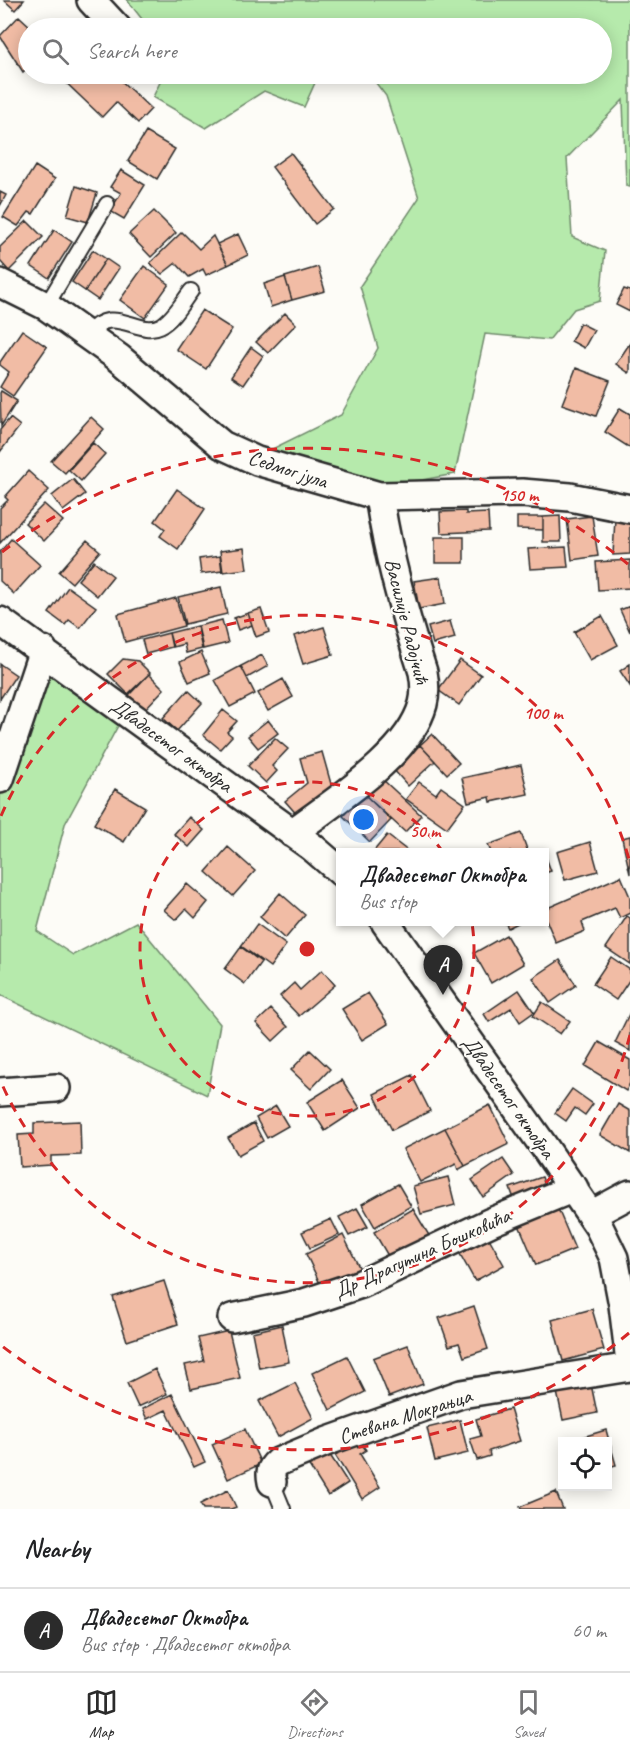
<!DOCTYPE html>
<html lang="en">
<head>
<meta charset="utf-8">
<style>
  :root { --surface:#fff; --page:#f2f2f2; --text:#202124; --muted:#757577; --line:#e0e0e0; --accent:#2b2b2b }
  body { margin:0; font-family:Caveat,sans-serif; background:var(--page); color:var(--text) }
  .controls { position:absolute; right:18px; bottom:18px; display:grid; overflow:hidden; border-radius:0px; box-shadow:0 3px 15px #0003 }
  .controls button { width:54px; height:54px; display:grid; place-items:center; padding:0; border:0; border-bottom:2px solid var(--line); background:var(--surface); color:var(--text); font:30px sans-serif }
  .you { position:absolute; left:364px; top:820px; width:21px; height:21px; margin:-15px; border:4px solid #fff; border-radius:50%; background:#1a73e8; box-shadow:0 0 0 9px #1a73e833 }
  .badge { display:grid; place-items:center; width:39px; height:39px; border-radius:50%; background:var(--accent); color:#fff; font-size:20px; font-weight:700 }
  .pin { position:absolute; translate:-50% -50px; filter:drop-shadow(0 2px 3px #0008) }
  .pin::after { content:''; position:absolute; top:32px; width:21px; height:18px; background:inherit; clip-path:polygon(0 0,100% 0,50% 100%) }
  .popup { position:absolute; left:336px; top:848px; width:213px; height:78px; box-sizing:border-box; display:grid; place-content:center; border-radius:0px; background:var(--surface); filter:drop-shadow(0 2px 4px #0005); font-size:20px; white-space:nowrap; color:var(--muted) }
  .popup b { font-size:22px; color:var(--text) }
  .popup::after { content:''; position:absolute; left:50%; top:100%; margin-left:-12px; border:12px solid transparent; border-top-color:var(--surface) }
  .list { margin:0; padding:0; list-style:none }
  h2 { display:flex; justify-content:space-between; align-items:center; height:78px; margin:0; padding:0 24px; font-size:26px }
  h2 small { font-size:20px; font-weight:400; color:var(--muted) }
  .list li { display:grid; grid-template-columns:39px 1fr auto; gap:18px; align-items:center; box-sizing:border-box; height:84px; padding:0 24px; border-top:2px solid var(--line) }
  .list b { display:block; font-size:22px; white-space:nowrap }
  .list p { margin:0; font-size:20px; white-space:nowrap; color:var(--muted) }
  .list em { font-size:20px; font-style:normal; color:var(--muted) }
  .icon { flex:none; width:33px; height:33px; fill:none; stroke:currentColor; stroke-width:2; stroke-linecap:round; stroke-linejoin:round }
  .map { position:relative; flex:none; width:630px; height:1509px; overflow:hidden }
  .search { position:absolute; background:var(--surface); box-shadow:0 3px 15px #0003; left:18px; right:18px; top:18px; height:66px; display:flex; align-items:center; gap:15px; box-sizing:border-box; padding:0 21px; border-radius:33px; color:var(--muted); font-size:22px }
  .sheet { height:162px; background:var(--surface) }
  nav { display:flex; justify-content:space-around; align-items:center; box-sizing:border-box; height:84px; border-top:2px solid var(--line); background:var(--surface); font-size:16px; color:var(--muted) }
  nav a { display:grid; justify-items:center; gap:3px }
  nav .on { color:var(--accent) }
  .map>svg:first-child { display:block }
</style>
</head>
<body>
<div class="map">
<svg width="630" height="1509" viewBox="0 0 630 1509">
  <rect width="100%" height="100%" fill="#fdfcf7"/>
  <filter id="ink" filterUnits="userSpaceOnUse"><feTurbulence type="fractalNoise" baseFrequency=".0167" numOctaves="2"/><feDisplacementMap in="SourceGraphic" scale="12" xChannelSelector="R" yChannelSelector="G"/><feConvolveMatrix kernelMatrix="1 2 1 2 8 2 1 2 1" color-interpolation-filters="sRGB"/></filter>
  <g filter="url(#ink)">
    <path fill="#b6eaac" stroke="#708a6c" stroke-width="1.5" d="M127,0H630V187L626,186L623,100L567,158L572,237L605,251L600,301L574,309L549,340L485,334L455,474L382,487L260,455L341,415L378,348L360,286L419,198L386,96L369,74H602V28H149Z
      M164,74H319L304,107L264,91L206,128L153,97Z
      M43,650L126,711L65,824L37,931L73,955L136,922L220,1024L207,1095L0,995V780Z"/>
    <path fill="#f1bca5" stroke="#2b2b2b" stroke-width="1.5" d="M4,0H24L15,10Z
      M19,16L32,28H28V67L23,72L0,36Z
      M57,74H114L151,109L138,123L116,102L102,117Z
      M146,132L175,149L157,179L128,161Z
      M291,153L334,209L315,224L272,167Z
      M35,166L55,179L33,214L29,212L18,226L3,217Z
      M121,170L145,185L124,219L110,211L121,193L110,187Z
      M76,186L97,193L88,222L67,216Z
      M0,192L6,195L0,206Z
      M154,211L176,233L151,257L129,234Z
      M27,221L43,237L9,271L0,261V247Z
      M54,230L72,242L49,278L31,266Z
      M182,232L199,249L213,236L228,265L206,275L203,269L189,277L176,263L162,274L150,263Z
      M238,234L248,255L228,265L217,244Z
      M93,250L106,259L85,291L72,282Z
      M106,259L119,268L98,300L85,291Z
      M144,266L169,284L145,318L120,300Z
      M318,267L325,291L292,300L285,277Z
      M285,277L292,300L271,307L264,284Z
      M624,289L630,291V312L616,305Z
      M202,310L232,329L206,369L176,349Z
      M285,313L296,324L268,353L256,342Z
      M580,323L594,330L584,348L571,341Z
      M22,330L47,347L13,396L0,387L9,372L0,365V362Z
      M630,343V372L629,373L616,364Z
      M251,347L263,356L243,385L231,377Z
      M576,368L610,381L596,416L562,404Z
      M1,391L17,401L1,426L0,393Z
      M620,408L630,414V448L605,432Z
      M91,417L104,429L65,473L51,461Z
      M10,418L20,426L0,452V430Z
      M93,443L105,454L81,481L69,470Z
      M28,471L49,490L0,543V508L8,500L5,497Z
      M73,479L85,494L63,511L52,496Z
      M177,489L205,509L178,549L160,536L165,529L155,521Z
      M44,504L63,521L44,541L25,523Z
      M466,511V514L488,513L489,531L441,533L440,512Z
      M560,516L561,542H543V517Z
      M592,516L598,556L572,560L567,519Z
      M517,517H543V530L517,529Z
      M615,518L630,522V554L613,555Z
      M435,537H464V563H435Z
      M11,539L40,565L14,594L0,581V552Z
      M87,540L100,551L72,583L59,572Z
      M566,547L568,567L530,569L528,549Z
      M244,548L247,569L223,572L220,551Z
      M220,556L222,571L201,574L199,559Z
      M630,560V588L598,590L596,562Z
      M94,561L113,576L97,596L78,580Z
      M441,577L445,604L419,609L414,581Z
      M68,587L96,607L80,628L69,620L65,625L49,613Z
      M221,587L227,614L185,624L178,597Z
      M176,598L184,626L125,642L118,614Z
      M630,606V632L620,610Z
      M261,609L269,632L256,637L248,613Z
      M248,613L252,625L238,630L234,618Z
      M602,616L618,645L590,660L574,632Z
      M222,620L228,643L203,649L198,626Z
      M450,621L455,638L433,644L428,627Z
      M197,626L202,649L186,653L184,644L173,647L169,633Z
      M324,627L333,655L303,664L294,636Z
      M169,633L172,647L146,654L142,640Z
      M201,652L210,673L189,682L180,662Z
      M262,655L268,666L247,678L241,666Z
      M123,659L138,661L150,673L128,694L108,674Z
      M460,660L481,675L459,705L438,690Z
      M0,664L16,675L0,699Z
      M630,664V686L620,671Z
      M241,666L255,694L230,707L215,680Z
      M149,674L164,689L144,710L129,695Z
      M283,679L293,697L268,711L258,693Z
      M188,690L202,703L177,731L163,718Z
      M223,710L237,721L227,732L232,736L220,749L203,735Z
      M268,720L278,733L258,748L248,736Z
      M432,734L459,763L447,774L420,745Z
      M275,738L288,749L272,766L277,771L266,783L248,766Z
      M420,745L435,761L408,786L393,769Z
      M322,752L333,791L299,817L285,801L307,783L300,758Z
      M521,765L528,794L491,802L490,797L468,802L462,778Z
      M381,778L421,815L405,832L365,795Z
      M419,782L436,794L441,787L465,804L447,828L406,799Z
      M115,789L145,807L124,842L94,824Z
      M364,794L391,820L370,842L343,816Z
      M189,817L204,830L189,847L174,834Z
      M521,833L528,852H491L488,845Z
      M387,835L409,852H373Z
      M630,836V874L622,838Z
      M590,842L598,871L565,880L557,852Z
      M228,847L255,871L233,896L206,872Z
      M545,855L551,871L545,873Z
      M621,876L630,897V913L620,918L615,908L582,922L585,931L556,943L545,917V909Z
      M187,884L208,902L195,918L186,909L176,920L164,910Z
      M280,893L305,915L285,939L260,917Z
      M627,916L630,918V964L606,948Z
      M505,922H520L508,928Z
      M257,924L286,945L270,967L241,946Z
      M506,935L523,964L491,983L474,953Z
      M241,947L261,962L245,984L225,969Z
      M611,957L630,970V979L616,1000L593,984Z
      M560,960L576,985L550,1003L533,978Z
      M322,970L335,985L299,1016L280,996L294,983L300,990Z
      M519,990L534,1012L520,1022L511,1008L489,1022L484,1014Z
      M368,993L388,1024L362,1040L342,1009Z
      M542,1002L570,1021L560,1034L533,1016Z
      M271,1009L288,1027L273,1041L256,1023Z
      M630,1012V1051L615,1043Z
      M599,1042L630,1060V1083L626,1091L585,1066Z
      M310,1050L330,1069L311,1089L291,1070Z
      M412,1075L430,1111L392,1130L374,1094Z
      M342,1080L360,1108L325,1131L307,1102Z
      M572,1089L593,1104L585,1115L575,1108L566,1121L555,1113Z
      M618,1104L630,1111V1153L600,1135Z
      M490,1105L509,1144L465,1166L445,1128Z
      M276,1106L288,1126L267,1138L256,1118Z
      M80,1121L81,1155L51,1156V1165L20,1167L18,1135L34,1134V1123Z
      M254,1123L263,1141L238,1155L228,1138Z
      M445,1128L465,1166L458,1170L456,1164L420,1182L403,1149Z
      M503,1159L514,1175L483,1197L472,1180Z
      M448,1177L455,1205L421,1214L413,1186Z
      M542,1177L548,1193L516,1204L510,1188Z
      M398,1184L411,1206L375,1227L362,1204Z
      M357,1208L368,1227L349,1236L339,1217Z
      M413,1209L430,1237L391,1261L374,1232Z
      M558,1209L575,1249L536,1265L519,1225Z
      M331,1219L339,1235L310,1248L302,1232Z
      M343,1235L361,1271L323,1290L306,1254Z
      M489,1238L504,1265L475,1281L460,1254Z
      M164,1281L178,1324L127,1341L113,1297Z
      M474,1306L488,1349L464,1357L459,1343L449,1346L439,1318Z
      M592,1309L604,1350L563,1361L552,1320Z
      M282,1325L289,1362L259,1368L252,1332Z
      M229,1331L240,1378L191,1389L185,1365L204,1361L198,1338Z
      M408,1345L423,1384L389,1397L373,1358Z
      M347,1356L365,1392L330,1410L312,1373Z
      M155,1369L167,1394L138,1407L127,1383Z
      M295,1383L313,1418L278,1437L259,1401Z
      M591,1384L597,1413L563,1420L557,1392Z
      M172,1394L205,1462L194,1467L166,1410L147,1419L142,1409Z
      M510,1409L520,1441L489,1451L490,1456L477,1460L470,1439L481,1436L476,1419Z
      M460,1420L468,1453L435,1461L427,1428Z
      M245,1429L261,1464L228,1479L212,1444Z
      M606,1430L616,1465L608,1467V1442L569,1441Z
      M359,1440L366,1450L360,1454L380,1487L362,1499L335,1455Z
      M328,1452L348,1483L328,1496L308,1464Z
      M228,1490L236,1507L231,1509H203L200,1504Z
      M556,1492L563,1509H521L520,1507Z"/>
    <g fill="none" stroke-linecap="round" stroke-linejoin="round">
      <defs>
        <path id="lane" d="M46,306L107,204
          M87,335C113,302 137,337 160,326C173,320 183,301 191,291
          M272,1482L283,1509"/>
        <path id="street" d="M91,0L117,28
          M0,283L46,306L119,358L222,445L257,461L379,496L522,493L570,497L630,509
          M0,621L312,847L341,872
          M0,779L43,650
          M292,833C334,801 409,756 423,704C426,693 425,683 423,672C404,614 388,556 379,496
          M385,922L545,1148L599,1227L614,1258L623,1305L630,1362
          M0,1092L56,1088
          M591,1215L630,1194
          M232,1318L304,1303L361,1284L491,1222L574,1188
          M272,1482C270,1473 270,1469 278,1462L328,1441L461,1394L630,1367"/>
      </defs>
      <use href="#lane" stroke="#2b2b2b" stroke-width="18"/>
      <use href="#street" stroke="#2b2b2b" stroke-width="32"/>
      <use href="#lane" stroke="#fdfcf7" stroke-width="14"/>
      <use href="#street" stroke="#fdfcf7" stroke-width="27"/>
    </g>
  </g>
  <g fill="none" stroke="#d62828" stroke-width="3" stroke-dasharray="10 8">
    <circle cx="307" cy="949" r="167"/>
    <path d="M630 1035A334 334 0 0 1 1 1082M1 816A334 334 0 0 1 630 863"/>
    <path d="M629 1333A501 501 0 0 1 2 1346M2 552A501 501 0 0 1 629 565"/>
  </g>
  <g text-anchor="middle" stroke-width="4.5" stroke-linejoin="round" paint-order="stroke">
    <g font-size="21" fill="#2b2b2b" stroke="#fdfcf7">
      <text transform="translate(288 469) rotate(18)" y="7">Седмог јула</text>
      <text transform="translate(407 621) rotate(76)" y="7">Василије Радојчић</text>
      <text transform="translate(172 745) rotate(36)" y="7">Двадесетог октобра</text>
      <text transform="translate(509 1097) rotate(55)" y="7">Двадесетог октобра</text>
      <text transform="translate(422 1253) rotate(-24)" y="7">Др Драгутина Бошковића</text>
      <text transform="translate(405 1416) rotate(-18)" y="7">Стевана Мокрањца</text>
    </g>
  </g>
  <circle cx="307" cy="949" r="9" fill="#d62828" stroke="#fdfcf7" stroke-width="3"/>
  <g font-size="18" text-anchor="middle" font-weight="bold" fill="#d62828" stroke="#fdfcf7" stroke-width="4.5" stroke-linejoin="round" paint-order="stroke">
    <text x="519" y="501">150 m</text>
    <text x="543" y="719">100 m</text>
    <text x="425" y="837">50 m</text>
  </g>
</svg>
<div class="controls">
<button><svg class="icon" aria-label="locate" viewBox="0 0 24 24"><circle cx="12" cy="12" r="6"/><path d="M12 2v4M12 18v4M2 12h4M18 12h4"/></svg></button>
</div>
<div class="you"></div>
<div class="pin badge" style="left:443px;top:995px">A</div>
<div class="popup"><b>Двадесетог Октобра</b>Bus stop</div>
<div class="search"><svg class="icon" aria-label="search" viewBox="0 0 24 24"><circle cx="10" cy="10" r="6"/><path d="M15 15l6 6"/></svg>Search here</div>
</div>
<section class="sheet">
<h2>Nearby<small></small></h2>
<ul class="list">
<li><span class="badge">A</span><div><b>Двадесетог Октобра</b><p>Bus stop · Двадесетог октобра</p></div><em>60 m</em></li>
</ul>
</section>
<nav>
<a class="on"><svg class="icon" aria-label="map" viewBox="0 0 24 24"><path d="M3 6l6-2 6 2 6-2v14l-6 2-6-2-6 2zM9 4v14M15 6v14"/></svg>Map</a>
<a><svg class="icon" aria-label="directions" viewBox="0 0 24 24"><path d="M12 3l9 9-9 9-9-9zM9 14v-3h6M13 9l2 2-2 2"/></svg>Directions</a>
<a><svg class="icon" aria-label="saved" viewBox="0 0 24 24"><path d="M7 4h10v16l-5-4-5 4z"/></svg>Saved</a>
</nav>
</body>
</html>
